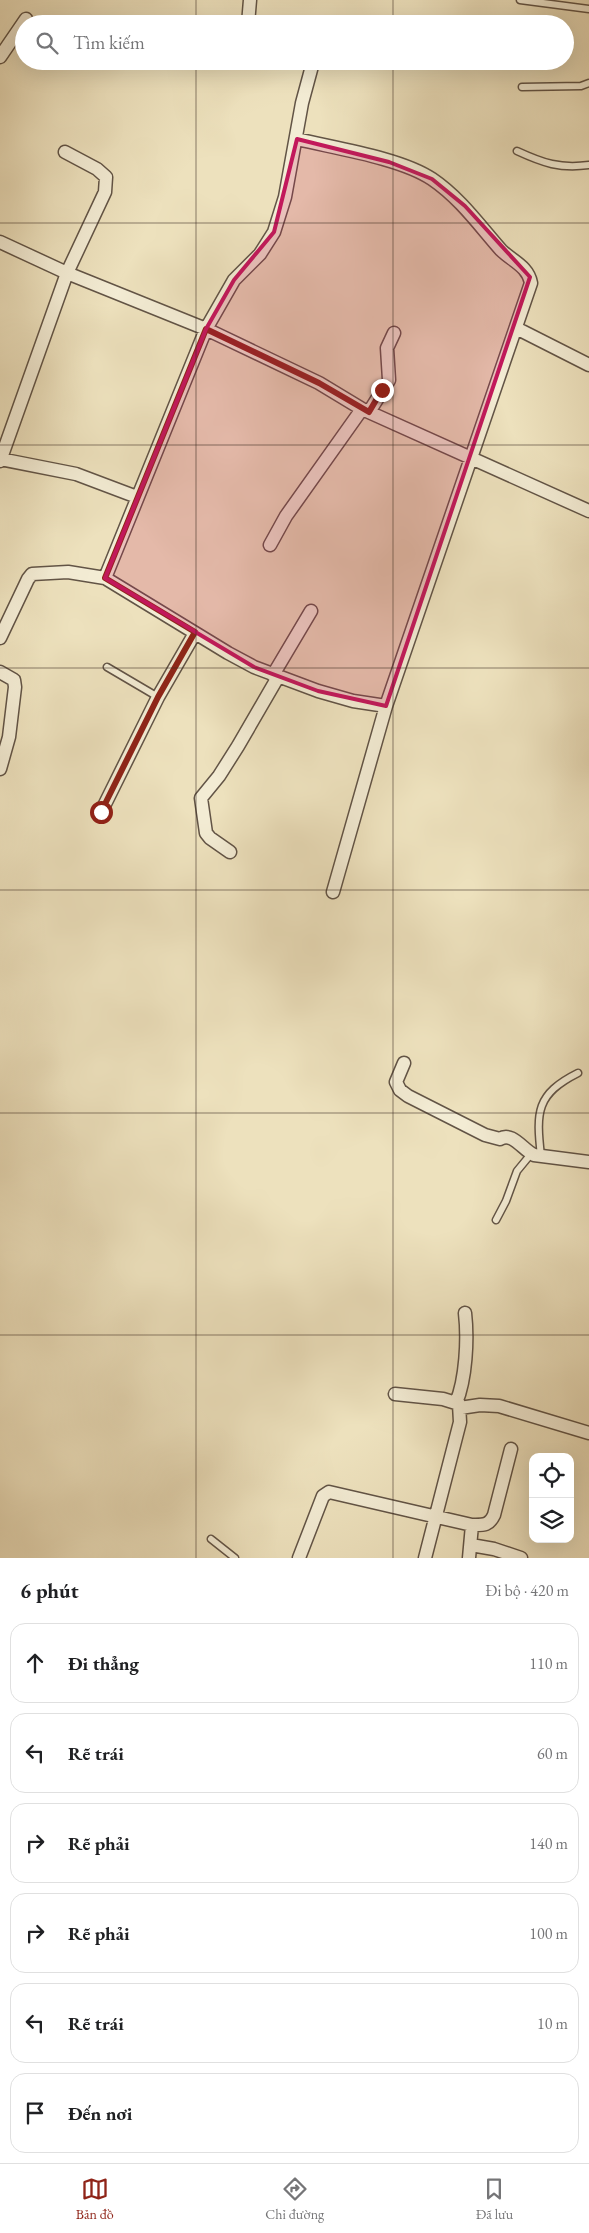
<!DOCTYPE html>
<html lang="vi">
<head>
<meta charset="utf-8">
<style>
  :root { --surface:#fff; --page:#f6f6f6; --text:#202124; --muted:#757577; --line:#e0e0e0; --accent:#8f2418 }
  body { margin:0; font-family:"EB Garamond",serif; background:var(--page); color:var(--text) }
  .controls { position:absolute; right:15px; bottom:15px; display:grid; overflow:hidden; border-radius:10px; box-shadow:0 5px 20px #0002 }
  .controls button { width:45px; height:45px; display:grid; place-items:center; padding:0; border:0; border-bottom:1px solid var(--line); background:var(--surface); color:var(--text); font:25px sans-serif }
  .stop { position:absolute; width:15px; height:15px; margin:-11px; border:4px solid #8f2418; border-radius:50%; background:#fff }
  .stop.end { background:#8f2418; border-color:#fff; box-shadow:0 1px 5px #0008 }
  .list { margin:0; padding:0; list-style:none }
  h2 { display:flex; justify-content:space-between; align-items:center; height:65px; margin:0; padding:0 20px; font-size:21px }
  h2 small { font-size:16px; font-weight:400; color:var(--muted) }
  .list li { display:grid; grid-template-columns:32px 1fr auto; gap:15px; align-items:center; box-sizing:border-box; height:80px; margin:0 10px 10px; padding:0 10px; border:1px solid var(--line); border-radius:15px }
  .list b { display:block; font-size:19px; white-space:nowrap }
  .list em { font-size:16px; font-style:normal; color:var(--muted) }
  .icon { flex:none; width:28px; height:28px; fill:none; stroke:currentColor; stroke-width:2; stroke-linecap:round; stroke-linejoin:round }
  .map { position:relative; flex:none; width:589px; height:1558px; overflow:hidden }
  .search { position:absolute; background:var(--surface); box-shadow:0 5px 20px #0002; left:15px; right:15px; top:15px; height:55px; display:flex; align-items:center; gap:12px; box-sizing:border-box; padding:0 18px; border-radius:28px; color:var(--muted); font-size:19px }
  .sheet { height:605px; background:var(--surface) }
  nav { display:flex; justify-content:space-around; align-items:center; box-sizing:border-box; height:70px; border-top:1px solid var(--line); background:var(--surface); font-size:14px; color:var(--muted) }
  nav a { display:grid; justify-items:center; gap:2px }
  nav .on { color:var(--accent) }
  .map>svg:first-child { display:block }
</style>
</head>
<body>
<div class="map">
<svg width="589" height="1558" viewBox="0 0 589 1558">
  <rect width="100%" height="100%" fill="#ede1bd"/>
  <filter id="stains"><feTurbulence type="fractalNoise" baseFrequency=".004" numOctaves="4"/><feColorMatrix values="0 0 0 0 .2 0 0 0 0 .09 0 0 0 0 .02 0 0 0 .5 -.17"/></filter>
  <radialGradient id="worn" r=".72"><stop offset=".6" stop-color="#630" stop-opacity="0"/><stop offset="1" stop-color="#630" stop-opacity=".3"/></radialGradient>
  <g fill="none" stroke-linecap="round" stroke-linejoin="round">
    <defs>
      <path id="service" d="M520,0L589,9
        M522,87L581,86L589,83
        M517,151C543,163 560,169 589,165
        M107,667L158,697
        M541,1156C536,1112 536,1094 578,1073
        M496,1220L506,1201L517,1171L531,1154
        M211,1539L235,1558"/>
      <path id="minor" d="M248,24L250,0
        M0,57L26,19
        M297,139C334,148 401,158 432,179C460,198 479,225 501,250C512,261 528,266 531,283L386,706L333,892
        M0,242L67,273L206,329L319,383L362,409L589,511
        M516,328L589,365
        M369,412L389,380L387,348L394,333
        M0,459L76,474L137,497
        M0,461L67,273L105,192L106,177L97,169L65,152
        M270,545L286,516L362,409
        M105,578L206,329L234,280L260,254L274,232L285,197L302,103L312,66L311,61
        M0,638L28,579L32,574L68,572L105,578L228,653L254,667L318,691L353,701L386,706
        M0,672L14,680L15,687L9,737L0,769
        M273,675L311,611
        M101,812L158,697L195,633
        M230,852L210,838L206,833L201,798L219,776L238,746L278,677
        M404,1063L396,1082L400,1090L408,1096L485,1135L500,1139C512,1131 523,1150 534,1155L589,1162
        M395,1394L443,1399L459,1404L460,1422L425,1558
        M456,1403C466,1379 468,1339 465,1313
        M460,1408L480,1405L499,1406L589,1433
        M471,1545L494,1549L521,1558
        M299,1558L323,1496L329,1492L472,1525C483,1525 489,1526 494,1515L511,1449
        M469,1558L472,1525"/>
    </defs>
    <use href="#service" stroke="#625446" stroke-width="9"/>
    <use href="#minor" stroke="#625446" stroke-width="15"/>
    <use href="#service" stroke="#f3ecd4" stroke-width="6"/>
    <use href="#minor" stroke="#f3ecd4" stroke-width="12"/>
  </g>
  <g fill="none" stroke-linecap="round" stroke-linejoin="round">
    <path stroke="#8f2418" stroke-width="6" d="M101,812L158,697L195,632L105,578L206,329L319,383L369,412L382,390"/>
  </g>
  <path fill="#c2185b" fill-opacity="0.2" stroke="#c2185b" stroke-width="4" stroke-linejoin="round" d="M297,139L389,162L432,179L465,206L530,277L386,706L318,691L254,667L105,578L206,329L234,280L274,232Z"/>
  <path fill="none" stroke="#34251e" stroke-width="1" stroke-opacity="0.55" d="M196,0V24M393,0V24M196,61V1558M393,61V1558M0,223H589M0,445H589M0,668H589M0,890H589M0,1113H589M0,1335H589"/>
  <rect width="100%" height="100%" filter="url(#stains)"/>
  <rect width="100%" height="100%" fill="url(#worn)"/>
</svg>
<div class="controls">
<button><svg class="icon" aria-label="locate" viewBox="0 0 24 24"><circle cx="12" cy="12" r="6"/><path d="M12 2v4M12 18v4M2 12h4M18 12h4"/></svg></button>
<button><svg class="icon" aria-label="layers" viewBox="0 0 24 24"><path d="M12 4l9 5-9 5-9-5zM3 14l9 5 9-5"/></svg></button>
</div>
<div class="stop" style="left:101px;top:812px"></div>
<div class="stop end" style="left:382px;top:390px"></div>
<div class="search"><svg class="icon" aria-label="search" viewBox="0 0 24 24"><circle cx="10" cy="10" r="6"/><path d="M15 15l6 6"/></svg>Tìm kiếm</div>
</div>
<section class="sheet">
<h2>6 phút<small>Đi bộ · 420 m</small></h2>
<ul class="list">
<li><svg class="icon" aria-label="ahead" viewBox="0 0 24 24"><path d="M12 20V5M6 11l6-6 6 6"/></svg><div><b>Đi thẳng</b></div><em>110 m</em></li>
<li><svg class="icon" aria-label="left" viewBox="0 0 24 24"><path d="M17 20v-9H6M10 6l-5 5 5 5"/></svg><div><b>Rẽ trái</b></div><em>60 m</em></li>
<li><svg class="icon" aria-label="right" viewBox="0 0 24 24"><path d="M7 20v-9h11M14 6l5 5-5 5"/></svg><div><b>Rẽ phải</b></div><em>140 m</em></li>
<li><svg class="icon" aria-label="right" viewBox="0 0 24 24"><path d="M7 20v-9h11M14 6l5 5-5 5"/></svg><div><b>Rẽ phải</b></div><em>100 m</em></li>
<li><svg class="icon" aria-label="left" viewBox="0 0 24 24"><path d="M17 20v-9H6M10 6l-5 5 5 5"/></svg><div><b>Rẽ trái</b></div><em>10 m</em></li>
<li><svg class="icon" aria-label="arrive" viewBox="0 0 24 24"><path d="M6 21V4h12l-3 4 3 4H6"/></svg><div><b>Đến nơi</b></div></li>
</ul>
</section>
<nav>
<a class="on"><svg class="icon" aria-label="map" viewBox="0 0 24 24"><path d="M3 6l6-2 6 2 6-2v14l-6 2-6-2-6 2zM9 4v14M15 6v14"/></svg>Bản đồ</a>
<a><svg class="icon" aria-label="directions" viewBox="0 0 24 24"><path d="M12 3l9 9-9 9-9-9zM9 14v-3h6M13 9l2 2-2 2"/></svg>Chỉ đường</a>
<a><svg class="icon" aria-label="saved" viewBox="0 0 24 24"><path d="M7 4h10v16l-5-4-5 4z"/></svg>Đã lưu</a>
</nav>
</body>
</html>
